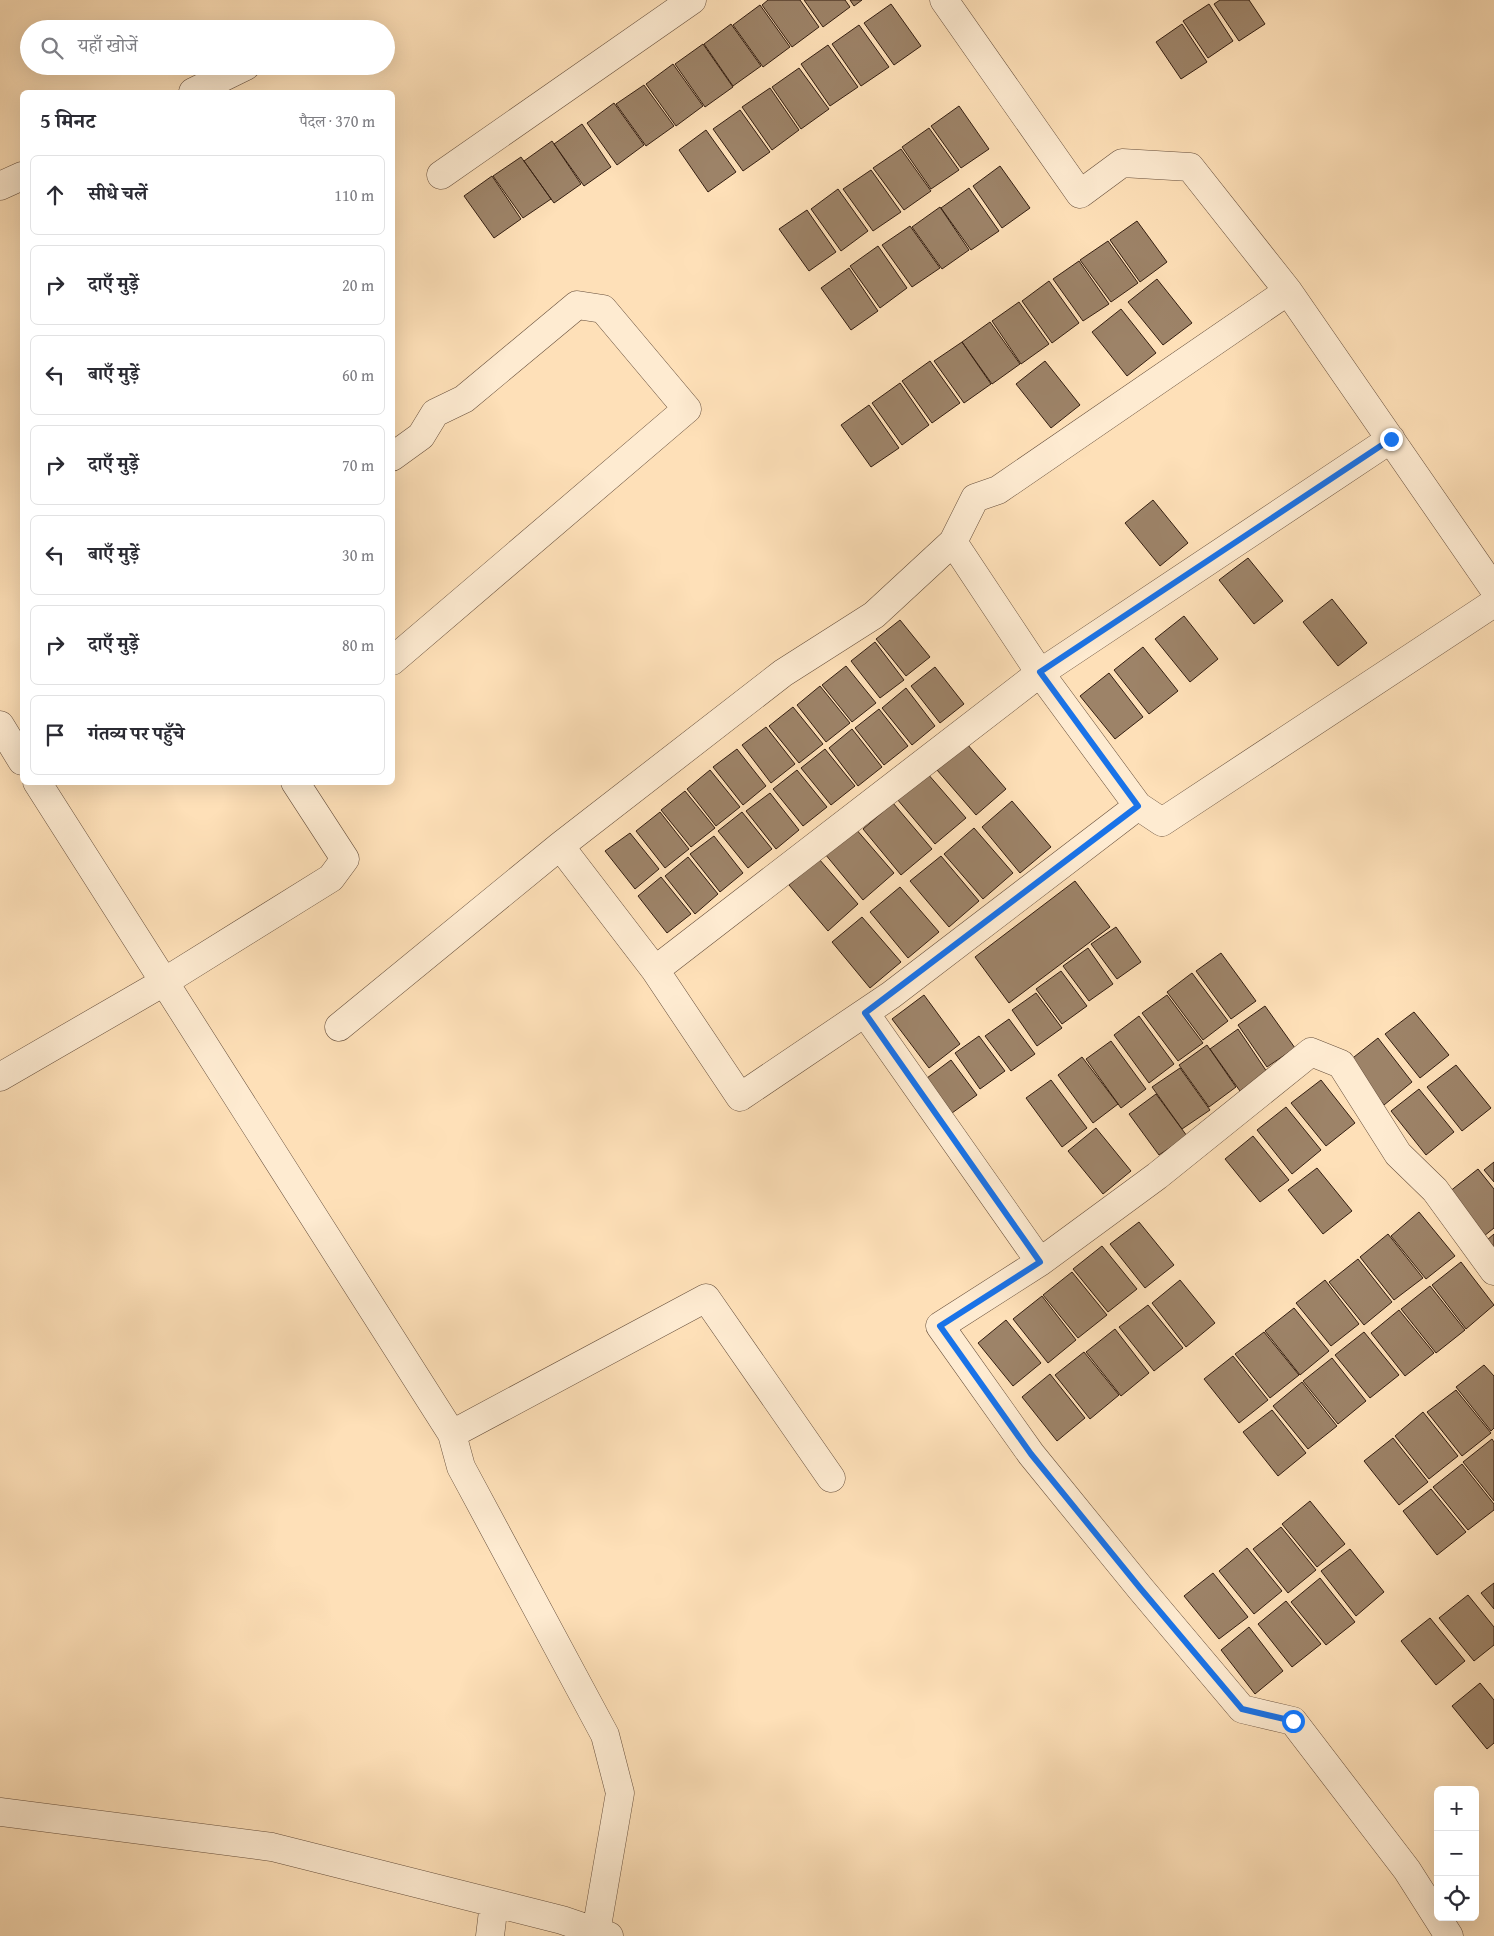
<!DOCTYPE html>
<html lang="hi">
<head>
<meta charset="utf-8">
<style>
  :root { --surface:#fff; --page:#f7f7f7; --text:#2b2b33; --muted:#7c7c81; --line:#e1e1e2 }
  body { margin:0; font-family:"Gentium Book Plus","Noto Serif Devanagari",serif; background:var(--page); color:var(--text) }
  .controls { position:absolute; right:15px; bottom:15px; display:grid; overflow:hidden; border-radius:8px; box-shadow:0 5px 20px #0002 }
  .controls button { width:45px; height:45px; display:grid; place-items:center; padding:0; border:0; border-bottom:1px solid var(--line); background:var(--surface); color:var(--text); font:25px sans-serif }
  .stop { position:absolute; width:15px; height:15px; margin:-11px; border:4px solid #1a73e8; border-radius:50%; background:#fff }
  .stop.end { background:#1a73e8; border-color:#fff; box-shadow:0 1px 5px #0008 }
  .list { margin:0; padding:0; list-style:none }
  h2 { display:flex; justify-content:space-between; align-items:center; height:65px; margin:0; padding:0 20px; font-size:21px }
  h2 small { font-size:16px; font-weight:400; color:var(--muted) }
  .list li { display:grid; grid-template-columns:32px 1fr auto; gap:15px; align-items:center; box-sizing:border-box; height:80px; margin:0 10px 10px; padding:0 10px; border:1px solid var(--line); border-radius:8px }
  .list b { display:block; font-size:19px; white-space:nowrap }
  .list em { font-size:16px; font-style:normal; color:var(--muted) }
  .icon { flex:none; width:28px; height:28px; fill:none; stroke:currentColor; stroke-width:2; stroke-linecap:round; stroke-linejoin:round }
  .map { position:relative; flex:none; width:1494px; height:1936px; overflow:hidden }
  .search { position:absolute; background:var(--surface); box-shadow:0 5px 20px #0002; left:20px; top:20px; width:375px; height:55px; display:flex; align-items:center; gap:12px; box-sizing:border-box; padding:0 18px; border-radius:28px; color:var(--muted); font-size:19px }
  .panel { position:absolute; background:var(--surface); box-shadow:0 5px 20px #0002; left:20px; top:90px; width:375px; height:695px; border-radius:8px }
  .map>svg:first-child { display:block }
</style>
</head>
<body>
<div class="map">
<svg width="1494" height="1936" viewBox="0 0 1494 1936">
  <rect width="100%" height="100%" fill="#fee0b8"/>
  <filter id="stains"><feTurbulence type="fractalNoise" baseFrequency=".004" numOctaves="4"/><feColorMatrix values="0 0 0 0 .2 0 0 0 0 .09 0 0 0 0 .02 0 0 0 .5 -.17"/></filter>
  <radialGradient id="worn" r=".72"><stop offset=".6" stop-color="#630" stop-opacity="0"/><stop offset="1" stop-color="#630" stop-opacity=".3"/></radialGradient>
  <path fill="#9d8368" stroke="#341e11" d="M768,0H800L819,27L792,47L762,5Z
    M804,0H845L850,7L823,27Z
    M850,0H862L854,6Z
    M1220,0H1249L1265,24L1239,41L1214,4Z
    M891,4L921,46L894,65L864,23Z
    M1209,4L1233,41L1208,58L1183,21Z
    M760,5L790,47L763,67L733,25Z
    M731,24L761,66L733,86L704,44Z
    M1182,24L1207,62L1181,79L1156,42Z
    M859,25L889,67L861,86L832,44Z
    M703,44L733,87L705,107L675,64Z
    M828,45L858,87L830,106L801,64Z
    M673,64L703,106L676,126L646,84Z
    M799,68L829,109L801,129L772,87Z
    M644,85L674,126L646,146L616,104Z
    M770,88L799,130L772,150L742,107Z
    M614,103L644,145L617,165L587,123Z
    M959,106L989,149L961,168L931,126Z
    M740,110L770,152L743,171L713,129Z
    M582,124L611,167L584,186L554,144Z
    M929,128L959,170L931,189L902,147Z
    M706,130L736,172L708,192L679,150Z
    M552,141L581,184L554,203L524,161Z
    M901,149L931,191L904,210L873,168Z
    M521,157L551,199L523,218L493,176Z
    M1000,166L1030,208L1002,228L973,186Z
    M871,170L901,212L873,231L843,189Z
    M492,176L521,219L494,238L464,196Z
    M969,188L999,231L971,250L941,208Z
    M838,189L868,231L841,251L811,209Z
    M940,207L969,250L942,269L912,227Z
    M807,210L836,252L809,271L779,229Z
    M1137,221L1167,262L1140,282L1110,240Z
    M910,226L940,268L912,287L882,245Z
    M1108,241L1138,283L1111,302L1080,260Z
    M878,246L907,288L880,308L850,266Z
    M1079,261L1109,304L1083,321L1053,279Z
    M849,268L878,311L851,330L821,288Z
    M1157,279L1192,323L1163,345L1128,302Z
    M1049,281L1079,323L1052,343L1022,301Z
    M1019,302L1049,344L1021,364L992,321Z
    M1121,309L1156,353L1127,376L1092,332Z
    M990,322L1020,364L992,384L962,342Z
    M962,342L991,384L964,403L934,361Z
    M930,361L960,403L932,423L902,381Z
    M1045,361L1080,405L1051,428L1016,384Z
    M900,383L929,425L902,445L872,403Z
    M869,405L899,448L871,467L841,425Z
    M1153,500L1188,543L1160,566L1125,523Z
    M1248,558L1283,601L1254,624L1219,580Z
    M1332,599L1367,643L1338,666L1303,622Z
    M1184,616L1218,659L1190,682L1155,639Z
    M900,620L930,657L906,676L876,639Z
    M875,642L904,680L880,698L851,661Z
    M1143,647L1178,691L1149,714L1114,670Z
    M846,666L876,703L852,722L822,685Z
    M935,667L964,704L940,723L911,686Z
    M1109,673L1143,717L1115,739L1080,696Z
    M820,686L850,723L826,742L797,705Z
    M906,688L935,726L912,745L882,708Z
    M793,707L823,744L799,763L769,726Z
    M879,709L908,746L884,765L855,728Z
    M766,727L795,764L771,783L742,745Z
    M852,729L882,767L858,786L829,748Z
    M967,744L1006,789L976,815L937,770Z
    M737,749L766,786L743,805L713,767Z
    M825,749L855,786L831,805L801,768Z
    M710,770L740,807L716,826L687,789Z
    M797,770L827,807L803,826L773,789Z
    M927,773L966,818L935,844L897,799Z
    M685,791L715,828L691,847L661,810Z
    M770,793L799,830L776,849L746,811Z
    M1012,801L1051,847L1020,873L982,827Z
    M893,803L932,849L901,875L863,829Z
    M660,812L689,849L665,868L636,831Z
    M742,812L772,849L748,868L718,831Z
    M855,828L894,873L863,900L825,854Z
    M974,828L1013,873L983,899L944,854Z
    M630,833L659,869L635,889L605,851Z
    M714,836L743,873L720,892L690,854Z
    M941,856L979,901L949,927L910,881Z
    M688,857L718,894L695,914L665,876Z
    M819,859L858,904L828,931L789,885Z
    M661,877L691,914L667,933L638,896Z
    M1075,881L1110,927L1009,1003L975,957Z
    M900,887L939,932L908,958L870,912Z
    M862,917L901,962L870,988L832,942Z
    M1116,927L1141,962L1117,979L1091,944Z
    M1088,948L1113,984L1089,1001L1063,966Z
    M1221,953L1256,1001L1231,1019L1196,971Z
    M1061,971L1087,1006L1062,1024L1036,989Z
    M1192,973L1228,1021L1203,1040L1167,992Z
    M1036,993L1062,1028L1037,1046L1012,1010Z
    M924,995L960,1044L929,1068L892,1019Z
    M1167,995L1203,1043L1178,1061L1142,1013Z
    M1265,1006L1295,1048L1267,1067L1238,1025Z
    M1414,1012L1449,1055L1420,1078L1385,1034Z
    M1139,1016L1174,1064L1149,1083L1114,1035Z
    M1009,1019L1035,1054L1011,1071L985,1036Z
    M1238,1029L1267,1072L1240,1091L1210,1049Z
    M979,1036L1005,1071L980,1089L955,1053Z
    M1378,1038L1412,1082L1384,1105L1349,1061Z
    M1111,1041L1146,1089L1121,1108L1086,1059Z
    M1207,1045L1236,1087L1209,1107L1179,1065Z
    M1082,1057L1118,1104L1093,1123L1058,1075Z
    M951,1060L977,1095L952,1113L927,1078Z
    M1456,1065L1491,1108L1462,1131L1427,1087Z
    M1180,1068L1210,1110L1182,1129L1152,1087Z
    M1051,1080L1087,1128L1062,1147L1026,1098Z
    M1321,1080L1355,1123L1326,1146L1291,1103Z
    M1419,1089L1454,1132L1426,1155L1391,1111Z
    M1156,1094L1187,1136L1159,1155L1129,1114Z
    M1286,1107L1321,1150L1292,1174L1257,1130Z
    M1096,1128L1131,1171L1103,1194L1068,1151Z
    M1253,1136L1289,1180L1260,1202L1225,1159Z
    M1494,1162V1182L1484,1170Z
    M1317,1168L1352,1211L1323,1234L1288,1190Z
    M1478,1169L1494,1189V1228L1484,1236L1449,1192Z
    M1419,1212L1455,1256L1426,1279L1391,1236Z
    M1139,1222L1174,1265L1145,1288L1110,1244Z
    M1388,1234L1423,1278L1394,1300L1360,1257Z
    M1494,1234V1248L1487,1240Z
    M1102,1246L1137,1289L1108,1312L1073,1269Z
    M1358,1259L1392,1302L1364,1325L1329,1282Z
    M1461,1262L1494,1305L1466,1329L1432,1285Z
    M1072,1272L1107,1315L1078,1338L1043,1295Z
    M1180,1280L1215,1323L1186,1347L1152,1303Z
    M1325,1280L1359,1324L1331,1346L1296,1303Z
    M1430,1286L1465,1330L1436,1353L1401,1309Z
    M1042,1296L1076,1340L1048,1363L1013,1319Z
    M1148,1305L1183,1348L1154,1371L1119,1327Z
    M1294,1308L1329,1351L1300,1375L1265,1331Z
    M1399,1310L1434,1353L1405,1376L1371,1333Z
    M1006,1320L1041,1363L1013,1386L978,1343Z
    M1115,1329L1149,1373L1121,1396L1086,1352Z
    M1264,1332L1299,1375L1270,1398L1235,1354Z
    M1364,1332L1399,1375L1370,1398L1335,1355Z
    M1084,1352L1119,1395L1090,1419L1055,1375Z
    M1233,1356L1268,1400L1239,1423L1204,1379Z
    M1332,1358L1366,1401L1338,1424L1303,1381Z
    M1484,1365L1494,1376V1428L1491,1431L1456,1387Z
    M1050,1374L1085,1418L1057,1441L1022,1397Z
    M1302,1382L1337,1426L1308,1449L1273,1406Z
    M1456,1390L1491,1433L1462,1456L1427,1412Z
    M1272,1410L1306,1453L1278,1476L1243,1432Z
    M1423,1412L1458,1456L1429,1479L1395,1436Z
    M1393,1438L1428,1482L1399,1505L1364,1461Z
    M1492,1439L1494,1442V1501L1463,1462Z
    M1462,1464L1494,1504V1510L1468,1530L1433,1487Z
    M1431,1489L1466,1532L1437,1555L1403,1511Z
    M1310,1501L1345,1544L1317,1567L1282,1524Z
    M1281,1527L1316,1570L1288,1593L1253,1549Z
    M1247,1548L1282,1591L1254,1614L1219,1571Z
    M1350,1549L1384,1592L1356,1616L1321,1571Z
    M1213,1573L1248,1617L1219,1639L1184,1596Z
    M1320,1578L1355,1622L1326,1645L1291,1602Z
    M1494,1583V1609L1481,1593Z
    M1468,1595L1494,1627V1645L1474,1661L1439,1618Z
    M1286,1601L1321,1644L1292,1667L1258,1624Z
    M1430,1618L1465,1661L1436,1685L1401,1641Z
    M1249,1627L1283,1671L1255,1694L1221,1650Z
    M1480,1683L1494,1700V1743L1487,1749L1452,1706Z"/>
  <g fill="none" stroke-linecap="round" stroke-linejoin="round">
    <defs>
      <path id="minor" d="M944,0L1080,194L1122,163L1190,167L1288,291L1494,589
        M193,92L246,66
        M441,175L692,0
        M0,186L22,176
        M392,457L421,436L435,413L464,399L577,305L603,309L687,409L392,661
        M953,542L1040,673L1138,806L1162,822L1494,603
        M0,725L22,761
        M37,782L452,1434L461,1467L605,1735L620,1793L596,1932
        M560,846L655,970L740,1097L891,995L1138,806
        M655,970L1040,673L1391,439
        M865,1013L1040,1262
        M339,1027L560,846L783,673L874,615L953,542L975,498L998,490L1288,291
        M0,1077L164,982L331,878L345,859L295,782
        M452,1434L706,1298L831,1478
        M0,1812L272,1847L562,1920L609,1936
        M490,1936L494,1903
        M1449,1936L1407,1870L1293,1721L1242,1709L1140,1588L1031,1454L940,1326L1040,1262L1157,1176L1311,1052L1341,1064L1398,1154L1435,1190L1494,1271"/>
    </defs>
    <use href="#minor" stroke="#664e3b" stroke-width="29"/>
    <use href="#minor" stroke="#feebd1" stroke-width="28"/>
  </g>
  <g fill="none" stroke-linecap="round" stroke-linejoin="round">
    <path stroke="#1a73e8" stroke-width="6" d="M1293,1721L1242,1709L1140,1588L1031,1454L940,1326L1040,1262L865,1013L1138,806L1040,672L1391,439"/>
  </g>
  <rect width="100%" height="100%" filter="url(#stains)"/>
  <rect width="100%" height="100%" fill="url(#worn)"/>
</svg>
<div class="controls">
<button>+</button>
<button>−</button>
<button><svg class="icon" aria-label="locate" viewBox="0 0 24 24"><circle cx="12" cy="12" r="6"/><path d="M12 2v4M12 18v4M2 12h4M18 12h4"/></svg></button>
</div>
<div class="stop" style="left:1293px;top:1721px"></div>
<div class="stop end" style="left:1391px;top:439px"></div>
<div class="search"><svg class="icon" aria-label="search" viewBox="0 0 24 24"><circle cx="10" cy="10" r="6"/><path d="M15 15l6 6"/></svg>यहाँ खोजें</div>
<section class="panel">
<h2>5 मिनट<small>पैदल · 370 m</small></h2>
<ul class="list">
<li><svg class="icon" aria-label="ahead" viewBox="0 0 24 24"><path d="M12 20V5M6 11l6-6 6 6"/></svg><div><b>सीधे चलें</b></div><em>110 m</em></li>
<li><svg class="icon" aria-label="right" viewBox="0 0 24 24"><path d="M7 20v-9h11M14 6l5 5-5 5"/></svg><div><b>दाएँ मुड़ें</b></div><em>20 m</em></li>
<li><svg class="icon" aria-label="left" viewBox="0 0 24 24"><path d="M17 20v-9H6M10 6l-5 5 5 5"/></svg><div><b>बाएँ मुड़ें</b></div><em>60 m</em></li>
<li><svg class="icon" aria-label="right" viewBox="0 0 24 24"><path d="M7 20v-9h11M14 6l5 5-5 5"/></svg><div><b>दाएँ मुड़ें</b></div><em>70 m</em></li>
<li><svg class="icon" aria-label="left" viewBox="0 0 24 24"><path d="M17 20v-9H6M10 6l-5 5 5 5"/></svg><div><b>बाएँ मुड़ें</b></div><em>30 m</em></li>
<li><svg class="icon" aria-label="right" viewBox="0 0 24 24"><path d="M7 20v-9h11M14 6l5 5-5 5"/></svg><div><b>दाएँ मुड़ें</b></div><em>80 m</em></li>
<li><svg class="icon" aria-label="arrive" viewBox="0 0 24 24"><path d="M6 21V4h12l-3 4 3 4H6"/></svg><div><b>गंतव्य पर पहुँचे</b></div></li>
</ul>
</section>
</div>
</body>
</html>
